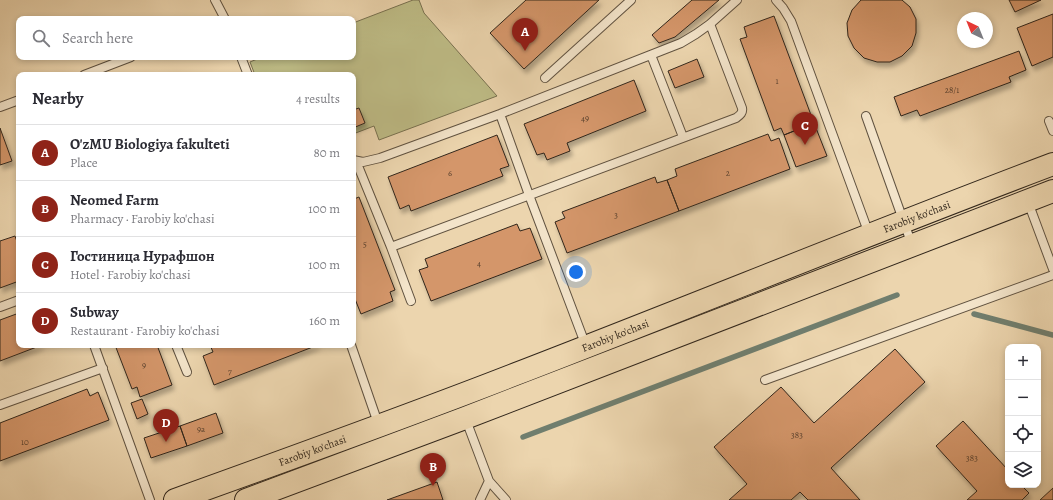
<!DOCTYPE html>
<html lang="en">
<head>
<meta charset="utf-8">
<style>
  :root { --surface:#fff; --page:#f7f7f7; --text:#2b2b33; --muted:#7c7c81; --line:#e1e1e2; --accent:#8f2418 }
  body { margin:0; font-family:Alegreya,serif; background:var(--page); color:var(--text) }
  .controls { position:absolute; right:12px; bottom:12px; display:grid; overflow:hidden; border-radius:8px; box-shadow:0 2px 6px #0003 }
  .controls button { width:36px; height:36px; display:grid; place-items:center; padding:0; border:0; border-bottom:1px solid var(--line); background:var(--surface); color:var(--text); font:20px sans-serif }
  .compass { position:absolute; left:957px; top:12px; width:36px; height:36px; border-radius:50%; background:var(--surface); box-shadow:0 2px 6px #0003; rotate:317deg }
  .you { position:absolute; left:576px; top:272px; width:14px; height:14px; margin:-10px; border:3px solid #fff; border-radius:50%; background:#1a73e8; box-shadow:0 0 0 6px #1a73e833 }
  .badge { display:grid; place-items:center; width:26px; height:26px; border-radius:50%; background:var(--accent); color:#fff; font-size:13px; font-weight:700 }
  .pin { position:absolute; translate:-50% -33px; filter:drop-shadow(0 1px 2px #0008) }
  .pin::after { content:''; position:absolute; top:21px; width:14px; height:12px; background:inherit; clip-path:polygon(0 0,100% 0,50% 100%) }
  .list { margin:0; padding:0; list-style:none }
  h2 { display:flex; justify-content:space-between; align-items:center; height:52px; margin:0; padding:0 16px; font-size:17px }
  h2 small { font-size:13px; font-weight:400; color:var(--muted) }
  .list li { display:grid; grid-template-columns:26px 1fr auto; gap:12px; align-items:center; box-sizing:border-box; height:56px; padding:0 16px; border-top:1px solid var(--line) }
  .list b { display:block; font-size:15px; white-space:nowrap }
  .list p { margin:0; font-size:13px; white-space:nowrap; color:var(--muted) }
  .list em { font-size:13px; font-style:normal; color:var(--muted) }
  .icon { flex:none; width:22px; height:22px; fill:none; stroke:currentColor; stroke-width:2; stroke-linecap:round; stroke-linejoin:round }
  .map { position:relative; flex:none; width:1053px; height:500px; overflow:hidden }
  .search { position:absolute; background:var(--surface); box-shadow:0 2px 6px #0003; left:16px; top:16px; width:340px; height:44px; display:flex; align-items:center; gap:10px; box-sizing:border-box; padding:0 14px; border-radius:8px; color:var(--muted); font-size:15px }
  .panel { position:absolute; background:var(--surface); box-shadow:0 2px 6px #0003; left:16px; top:72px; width:340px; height:276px; border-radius:8px }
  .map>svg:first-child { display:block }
</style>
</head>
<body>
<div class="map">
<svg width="1053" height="500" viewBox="0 0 1053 500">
  <defs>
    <filter id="shadow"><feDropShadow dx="2.5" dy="4.5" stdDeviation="2" flood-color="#0004"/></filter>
  </defs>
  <rect width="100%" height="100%" fill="#ecd5ae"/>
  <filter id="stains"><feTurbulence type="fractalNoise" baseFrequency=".005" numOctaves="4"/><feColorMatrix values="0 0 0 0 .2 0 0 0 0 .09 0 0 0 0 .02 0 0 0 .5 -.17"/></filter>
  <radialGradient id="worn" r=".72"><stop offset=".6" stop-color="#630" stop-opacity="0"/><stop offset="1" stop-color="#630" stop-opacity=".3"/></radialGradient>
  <path fill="#bebc86" stroke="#787150" d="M413,0H419L424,13L497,96L379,140L374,126L353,134V75H255L250,62L262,57H353V23Z"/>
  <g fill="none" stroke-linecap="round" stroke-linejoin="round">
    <path stroke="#707e6e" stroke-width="5.5" d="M974,314L1053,335
      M523,437L897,295"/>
  </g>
  <path fill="#d4966a" stroke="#31261b" filter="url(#shadow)" d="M526,0H599L524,69L490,33Z
    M692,0H719L675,37L659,43L652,35Z
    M861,0H902L910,7L916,19V33L912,46L902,56L890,62H877L864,58L854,48L848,36L847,23L852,10Z
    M1009,0H1041L1015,12Z
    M1053,14V57L1032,66L1017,28Z
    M774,16L814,123L784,135L781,128L774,131L740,39L747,37L744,27Z
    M1019,51L1026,70L1009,77L1011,82L920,116L917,110L901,116L894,97Z
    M697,59L704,77L675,88L668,71Z
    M634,80L646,111L567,143L570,151L547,160L544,153L537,155L524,124Z
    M359,108L365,123L353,128V110Z
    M814,123L827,156L796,167L784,135Z
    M0,128L12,161L0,165Z
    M768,134L771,141L779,138L790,169L679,211L667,180L677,176L675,169Z
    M497,135L509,166L500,169L503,176L411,211L409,205L400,209L388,177Z
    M655,177L657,183L667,180L679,211L567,253L555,222L565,218L562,212Z
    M353,197L354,199L359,197L395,290L390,292L393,301L361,314L353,294Z
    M517,224L520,231L530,228L542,259L431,301L419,270L428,267L425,259Z
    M15,236L19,247V281L0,288V241Z
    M19,313V345H42L0,361V320Z
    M115,345H157L172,385L140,397L137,387L132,389Z
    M210,345H318L214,385L203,356L213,352Z
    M895,349L925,382L831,468L860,500H808L800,492L791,500H729L747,484L714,447L781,387L814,423Z
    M87,389L90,396L98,392L109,420L0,461V423Z
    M142,399L148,414L137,419L131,403Z
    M216,413L223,433L187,446L180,426Z
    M963,421L1008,470V485H1021L1029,493L1022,500H967L977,491L936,446Z
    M180,426L187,446L151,458L144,438Z
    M437,482L443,500H387Z
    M1053,488V500H1040Z"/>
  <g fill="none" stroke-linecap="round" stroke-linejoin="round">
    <defs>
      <path id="lane" d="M215,0L225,19
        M776,0L783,8L791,21L869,234
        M651,55L683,137
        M241,57L248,75
        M84,75L131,57
        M545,78L631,0
        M0,107L19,100
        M500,114L529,195L586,346
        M866,116L912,245
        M1049,121L1053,131
        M353,160L363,162L380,158L500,114L681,43L696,34L710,24L737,0
        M356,161L391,247L411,301
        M1028,202L1053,269
        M391,247L736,118C740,115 743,113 742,108L710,24
        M0,307L19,300
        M94,345L150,500
        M176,345L187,372
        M351,345L379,426
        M765,380L1053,275
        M0,405L103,368
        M466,420L489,481L506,500
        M480,500L489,481"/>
      <g id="primary">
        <path id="s1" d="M175,500C289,459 403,418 516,374C695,305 873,232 1053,164"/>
        <path d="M246,500L465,418L1053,191"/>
      </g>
    </defs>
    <use href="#lane" stroke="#605240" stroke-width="10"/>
    <use href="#primary" stroke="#31261b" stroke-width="24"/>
    <use href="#lane" stroke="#f3e4ca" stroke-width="8"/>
    <use href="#primary" stroke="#ecd5ae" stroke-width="22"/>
  </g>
  <g text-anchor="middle" stroke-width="3" stroke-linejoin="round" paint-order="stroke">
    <g font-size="9" fill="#5a422f">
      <text x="777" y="84">1</text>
      <text x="952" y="93">28/1</text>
      <text x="585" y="121">49</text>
      <text x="450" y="176">6</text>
      <text x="728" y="176">2</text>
      <text x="616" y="218">3</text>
      <text x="365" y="247">5</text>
      <text x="479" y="266">4</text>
      <text x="144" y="368">9</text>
      <text x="230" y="374">7</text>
      <text x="201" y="432">9а</text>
      <text x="797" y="438">383</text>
      <text x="25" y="445">10</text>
      <text x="972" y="461">383</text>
    </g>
    <g font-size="11" fill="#31261b" stroke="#f3e4ca">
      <text dy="4" stroke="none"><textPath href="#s1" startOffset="794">Farobiy ko'chasi</textPath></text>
      <text dy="4" stroke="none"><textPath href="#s1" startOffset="470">Farobiy ko'chasi</textPath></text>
      <text dy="4" stroke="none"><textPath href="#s1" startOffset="146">Farobiy ko'chasi</textPath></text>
    </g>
  </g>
  <rect width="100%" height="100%" filter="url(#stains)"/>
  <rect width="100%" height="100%" fill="url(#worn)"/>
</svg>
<div class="controls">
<button>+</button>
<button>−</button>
<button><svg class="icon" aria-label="locate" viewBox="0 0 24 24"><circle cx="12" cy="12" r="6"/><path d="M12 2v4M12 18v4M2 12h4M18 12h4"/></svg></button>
<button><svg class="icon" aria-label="layers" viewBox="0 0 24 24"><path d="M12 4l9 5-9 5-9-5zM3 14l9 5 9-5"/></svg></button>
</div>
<svg class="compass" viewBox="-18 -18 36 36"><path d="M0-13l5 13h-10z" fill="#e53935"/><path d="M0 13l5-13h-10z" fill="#7c7c81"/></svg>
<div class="you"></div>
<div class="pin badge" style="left:525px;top:51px">A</div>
<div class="pin badge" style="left:433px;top:486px">B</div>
<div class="pin badge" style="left:805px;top:145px">C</div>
<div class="pin badge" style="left:166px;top:442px">D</div>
<div class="search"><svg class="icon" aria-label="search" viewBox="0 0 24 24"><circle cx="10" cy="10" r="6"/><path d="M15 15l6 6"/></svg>Search here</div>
<section class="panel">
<h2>Nearby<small>4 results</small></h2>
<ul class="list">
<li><span class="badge">A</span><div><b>O'zMU Biologiya fakulteti</b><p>Place</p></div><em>80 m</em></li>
<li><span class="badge">B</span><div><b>Neomed Farm</b><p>Pharmacy · Farobiy ko'chasi</p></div><em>100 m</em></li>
<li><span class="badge">C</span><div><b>Гостиница Нурафшон</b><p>Hotel · Farobiy ko'chasi</p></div><em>100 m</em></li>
<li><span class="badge">D</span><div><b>Subway</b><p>Restaurant · Farobiy ko'chasi</p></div><em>160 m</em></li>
</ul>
</section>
</div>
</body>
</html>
